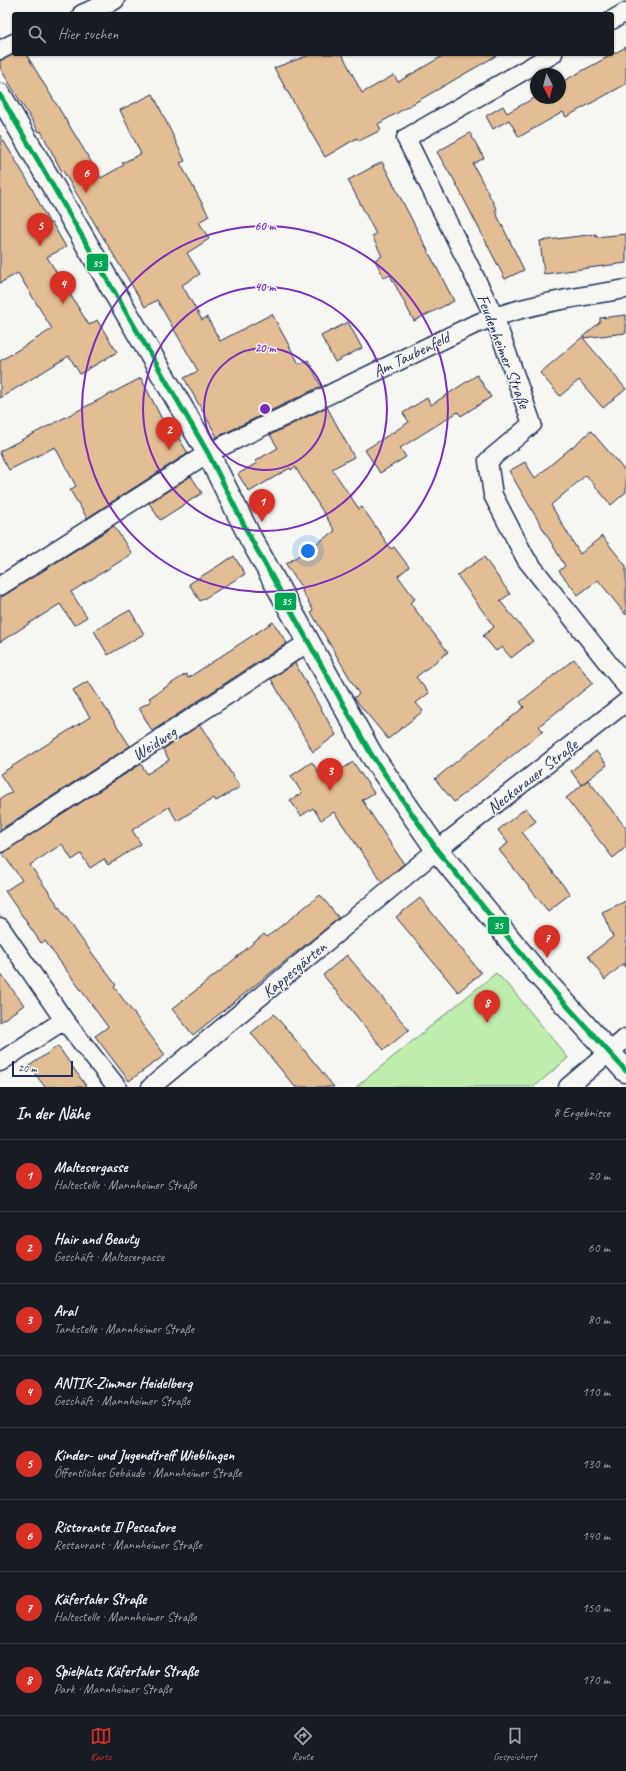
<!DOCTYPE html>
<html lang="de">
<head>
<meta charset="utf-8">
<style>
  :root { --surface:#171b24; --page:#242831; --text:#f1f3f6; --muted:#9ea1a6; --line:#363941; --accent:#d93025 }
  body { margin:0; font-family:Caveat,sans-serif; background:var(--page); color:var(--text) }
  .compass { position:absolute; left:530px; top:68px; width:36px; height:36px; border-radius:50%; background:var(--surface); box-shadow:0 1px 3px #0004; rotate:173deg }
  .scale { position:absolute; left:12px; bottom:10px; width:61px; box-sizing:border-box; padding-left:4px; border:2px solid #1b2f5e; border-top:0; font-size:11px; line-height:14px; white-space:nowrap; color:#1b2f5e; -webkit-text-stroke:3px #f6f6f2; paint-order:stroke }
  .you { position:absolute; left:308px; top:551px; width:14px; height:14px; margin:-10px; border:3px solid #fff; border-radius:50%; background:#1a73e8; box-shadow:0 0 0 6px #1a73e833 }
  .badge { display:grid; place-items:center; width:26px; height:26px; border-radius:50%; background:var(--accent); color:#fff; font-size:13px; font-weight:700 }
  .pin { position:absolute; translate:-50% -33px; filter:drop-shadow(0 1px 2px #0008) }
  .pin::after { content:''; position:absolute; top:21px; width:14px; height:12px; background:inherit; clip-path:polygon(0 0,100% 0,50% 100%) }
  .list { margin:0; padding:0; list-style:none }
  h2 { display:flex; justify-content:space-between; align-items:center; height:52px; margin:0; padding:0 16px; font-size:17px }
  h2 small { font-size:13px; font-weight:400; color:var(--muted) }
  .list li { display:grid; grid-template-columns:26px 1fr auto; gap:12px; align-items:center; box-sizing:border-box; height:72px; padding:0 16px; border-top:1px solid var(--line) }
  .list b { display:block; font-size:15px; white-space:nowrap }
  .list p { margin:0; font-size:13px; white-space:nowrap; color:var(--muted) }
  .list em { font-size:13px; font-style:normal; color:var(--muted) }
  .icon { flex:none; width:22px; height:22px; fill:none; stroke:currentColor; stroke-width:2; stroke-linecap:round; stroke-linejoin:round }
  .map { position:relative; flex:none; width:626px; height:1087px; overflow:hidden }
  .search { position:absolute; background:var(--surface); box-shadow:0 1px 3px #0004; left:12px; right:12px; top:12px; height:44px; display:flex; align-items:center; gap:10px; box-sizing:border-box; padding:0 14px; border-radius:4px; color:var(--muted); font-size:15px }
  .sheet { height:628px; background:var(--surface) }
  nav { display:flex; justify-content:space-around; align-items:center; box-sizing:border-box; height:56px; border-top:1px solid var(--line); background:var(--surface); font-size:11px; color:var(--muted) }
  nav a { display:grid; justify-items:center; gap:2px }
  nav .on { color:var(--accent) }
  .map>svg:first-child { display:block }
</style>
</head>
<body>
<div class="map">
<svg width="626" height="1087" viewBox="0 0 626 1087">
  <rect width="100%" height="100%" fill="#f6f6f2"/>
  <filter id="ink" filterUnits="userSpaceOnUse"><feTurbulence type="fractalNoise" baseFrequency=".025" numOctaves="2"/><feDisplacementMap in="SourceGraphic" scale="8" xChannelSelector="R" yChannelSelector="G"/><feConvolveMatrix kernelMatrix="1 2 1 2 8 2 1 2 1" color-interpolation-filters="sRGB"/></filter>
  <g filter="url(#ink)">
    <path fill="#bfedab" stroke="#6d8e84" d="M496,973L511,988L568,1058L534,1087H356Z"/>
    <path fill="#e3bd93" stroke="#1b2f5e" d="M626,47V84L566,117L563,112L519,137L509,120L493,129L486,116L503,106L507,113L534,98H560V83Z
      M15,54H26L101,178L124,165L122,163L141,154L120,110L153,94L185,161L180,163L209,216L199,222L209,239L187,253L200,274L182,285L202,320L207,317L220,341L272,314L299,364L308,360L321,386L217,437L184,378L198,371L157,300L145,307L63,171L62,172L41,131L39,132L0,68V60Z
      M312,54H342L362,93L394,75L398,82L446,54H499L378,124L381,130L359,141L357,138L325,157L274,68Z
      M470,133L484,158L473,164L497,210L495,211L524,270L505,279L452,176H451L437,152Z
      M0,135L28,181L50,224L52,223L66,247L47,257L89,325L97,320L117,352L80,374L69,356L0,398V361L52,329L18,273L0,283Z
      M382,162L454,301L414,321L390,275L384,278L375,260L382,256L372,236L376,234L348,180Z
      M596,234V237L626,234V263L544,274L540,241Z
      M626,315V333L583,338L626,389L603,408L579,380L560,396L540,373L600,322V318Z
      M348,322L362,348L335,362L321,336Z
      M477,375L491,397L461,416L458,412L400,448L406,457L380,473L365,450L409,422L403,413L427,398L431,405Z
      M141,378L167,429L171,426L188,453L87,518L70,490L76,486L55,447L9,470L0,454V451Z
      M327,407L354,457L332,469L359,509L362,507L391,549L394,547L409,567L398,576L415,599L410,603L448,652L416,677L429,693L416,703L423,711L388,739L354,698L359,694L311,612L313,610L302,591L303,590L286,564L335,531L295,467L291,470L290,468L249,492L238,474L257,463L255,461L278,448L270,435Z
      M591,431L626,472V492L611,505L586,475L551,505L580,554L602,536L626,566V615L598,580L578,595L559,571L565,566L509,471L525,462L535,478Z
      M191,476L202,493L160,520L149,503Z
      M114,526L132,554L71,592L87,617L74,625L60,604L0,642V598Z
      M234,556L245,574L200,601L189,584Z
      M484,557L510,594L500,601L533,641L511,658L502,647L496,651L483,636L494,627L457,575Z
      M130,610L144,634L108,655L94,631Z
      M273,622L287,643L152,731L139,708L151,701L149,698L186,674L188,678Z
      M574,659L593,683L539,726L543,731L454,802L435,779L524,707L520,702Z
      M295,663L336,735L313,752L271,679Z
      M88,681L130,746L0,830V799L12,792L0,774L90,717L73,690Z
      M200,725L240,787L216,801L214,798L177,821L169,807L132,830L141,844L108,865L104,859L90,868L81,854L72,860L62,844L30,865L80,937L116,985L114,987L165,1055L129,1081L95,1036L108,1027L45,941L41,943L5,891L22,880L2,853L141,764L147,774L169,760L163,749Z
      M596,751L607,765L581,785L571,771Z
      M312,762L324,781L353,762L374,793L362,800L404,864L382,882L334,812L321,820L313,808L301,816L290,800L302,793L291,776Z
      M588,780L626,828V847L613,858L566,798Z
      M526,808L536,821L522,832L570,894L548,911L499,850L508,843L498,830Z
      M320,895L339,918L193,1035L172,1009L224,968L264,934L267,937Z
      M420,898L481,973L458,992L396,917Z
      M626,901V968L624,963L605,980L588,956L613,937L602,912Z
      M347,955L409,1030L384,1050L323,975Z
      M0,973L24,1005L0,1022Z
      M274,1014L305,1051L334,1087H295L251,1033Z
      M58,1046L74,1069L87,1087H45L29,1066Z"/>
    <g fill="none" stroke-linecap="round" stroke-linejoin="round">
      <defs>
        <path id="street" d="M82,14L115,0
          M612,20L626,12
          M0,50L14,43
          M553,54L406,138L494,316L532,424L488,461L493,495L526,559L626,686
          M0,586L208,453L471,326C520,305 573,298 626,289
          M0,843L307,643
          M0,927L64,1020L117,1087
          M0,1062L64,1020
          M151,1087L437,850L626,702
          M568,1087L626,1038"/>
        <path id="secondary" d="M0,95L208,453L251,539L371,754L437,850L532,967L626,1071"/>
      </defs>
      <use href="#street" stroke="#1b2f5e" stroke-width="21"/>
      <use href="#secondary" stroke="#1b2f5e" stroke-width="25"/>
      <use href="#street" stroke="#f6f6f2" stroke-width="18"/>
      <use href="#secondary" stroke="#f6f6f2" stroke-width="22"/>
      <defs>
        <path id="bus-1" d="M0,95L208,453L251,539L371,754L437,850L532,967L626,1071"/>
      </defs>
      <use href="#bus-1" stroke="#f6f6f2" stroke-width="8"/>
      <use href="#bus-1" stroke="#00a651" stroke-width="5"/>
    </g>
  </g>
  <g fill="none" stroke="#7b2cbf" stroke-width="2">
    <circle cx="265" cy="409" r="61"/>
    <circle cx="265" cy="409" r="122"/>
    <circle cx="265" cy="409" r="183"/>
  </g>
  <g text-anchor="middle" stroke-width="3" stroke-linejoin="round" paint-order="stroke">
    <g font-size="17" fill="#1b2f5e" stroke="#f6f6f2">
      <text transform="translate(504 351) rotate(69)" y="6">Feudenheimer Straße</text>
      <text transform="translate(411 354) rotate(-26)" y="6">Am Taubenfeld</text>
      <text transform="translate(154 743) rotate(-33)" y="6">Weidweg</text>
      <text transform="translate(532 776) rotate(-38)" y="6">Neckarauer Straße</text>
      <text transform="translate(294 969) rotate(-40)" y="6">Kappesgärten</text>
    </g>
  </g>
  <circle cx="265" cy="409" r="6" fill="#7b2cbf" stroke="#f6f6f2" stroke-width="2"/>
  <g font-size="12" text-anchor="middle" font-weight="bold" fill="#7b2cbf" stroke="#f6f6f2" stroke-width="3" stroke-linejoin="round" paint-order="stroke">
    <text x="265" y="230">60 m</text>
    <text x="265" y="291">40 m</text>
    <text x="265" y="352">20 m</text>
  </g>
  <g stroke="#f6f6f2" stroke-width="1.5">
    <rect x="86" y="253" width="23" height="19" rx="4" fill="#00a651"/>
    <rect x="274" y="592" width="23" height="19" rx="4" fill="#00a651"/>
    <rect x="487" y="916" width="23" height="19" rx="4" fill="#00a651"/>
  </g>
  <g font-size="11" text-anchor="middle" font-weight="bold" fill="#fff">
    <text x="97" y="267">35</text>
    <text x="286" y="605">35</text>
    <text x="498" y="929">35</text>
  </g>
</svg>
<svg class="compass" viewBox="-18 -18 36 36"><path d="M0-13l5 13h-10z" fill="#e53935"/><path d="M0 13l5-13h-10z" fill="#9ea1a6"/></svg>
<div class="scale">20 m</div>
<div class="you"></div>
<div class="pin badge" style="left:262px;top:522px">1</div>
<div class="pin badge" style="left:169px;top:450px">2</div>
<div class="pin badge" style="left:330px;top:791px">3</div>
<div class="pin badge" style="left:63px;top:304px">4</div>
<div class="pin badge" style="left:40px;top:246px">5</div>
<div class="pin badge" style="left:86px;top:193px">6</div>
<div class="pin badge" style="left:547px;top:958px">7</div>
<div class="pin badge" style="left:487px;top:1023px">8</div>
<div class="search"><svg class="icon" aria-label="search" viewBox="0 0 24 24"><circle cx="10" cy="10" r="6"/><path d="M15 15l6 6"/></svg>Hier suchen</div>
</div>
<section class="sheet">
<h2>In der Nähe<small>8 Ergebnisse</small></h2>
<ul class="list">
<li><span class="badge">1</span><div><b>Maltesergasse</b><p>Haltestelle · Mannheimer Straße</p></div><em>20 m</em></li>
<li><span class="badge">2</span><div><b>Hair and Beauty</b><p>Geschäft · Maltesergasse</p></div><em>60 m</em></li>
<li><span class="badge">3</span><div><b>Aral</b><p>Tankstelle · Mannheimer Straße</p></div><em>80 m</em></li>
<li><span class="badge">4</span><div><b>ANTIK-Zimmer Heidelberg</b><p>Geschäft · Mannheimer Straße</p></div><em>110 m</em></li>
<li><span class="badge">5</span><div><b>Kinder- und Jugendtreff Wieblingen</b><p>Öffentliches Gebäude · Mannheimer Straße</p></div><em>130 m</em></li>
<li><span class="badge">6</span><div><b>Ristorante Il Pescatore</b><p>Restaurant · Mannheimer Straße</p></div><em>140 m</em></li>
<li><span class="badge">7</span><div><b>Käfertaler Straße</b><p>Haltestelle · Mannheimer Straße</p></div><em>150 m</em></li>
<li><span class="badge">8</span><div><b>Spielplatz Käfertaler Straße</b><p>Park · Mannheimer Straße</p></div><em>170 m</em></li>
</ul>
</section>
<nav>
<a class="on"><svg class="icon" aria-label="map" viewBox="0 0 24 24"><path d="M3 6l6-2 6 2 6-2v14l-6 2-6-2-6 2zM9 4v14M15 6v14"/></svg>Karte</a>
<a><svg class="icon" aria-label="directions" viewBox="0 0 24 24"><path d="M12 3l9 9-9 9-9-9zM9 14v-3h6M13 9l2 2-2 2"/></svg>Route</a>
<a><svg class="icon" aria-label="saved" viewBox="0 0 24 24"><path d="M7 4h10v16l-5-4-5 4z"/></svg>Gespeichert</a>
</nav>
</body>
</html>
